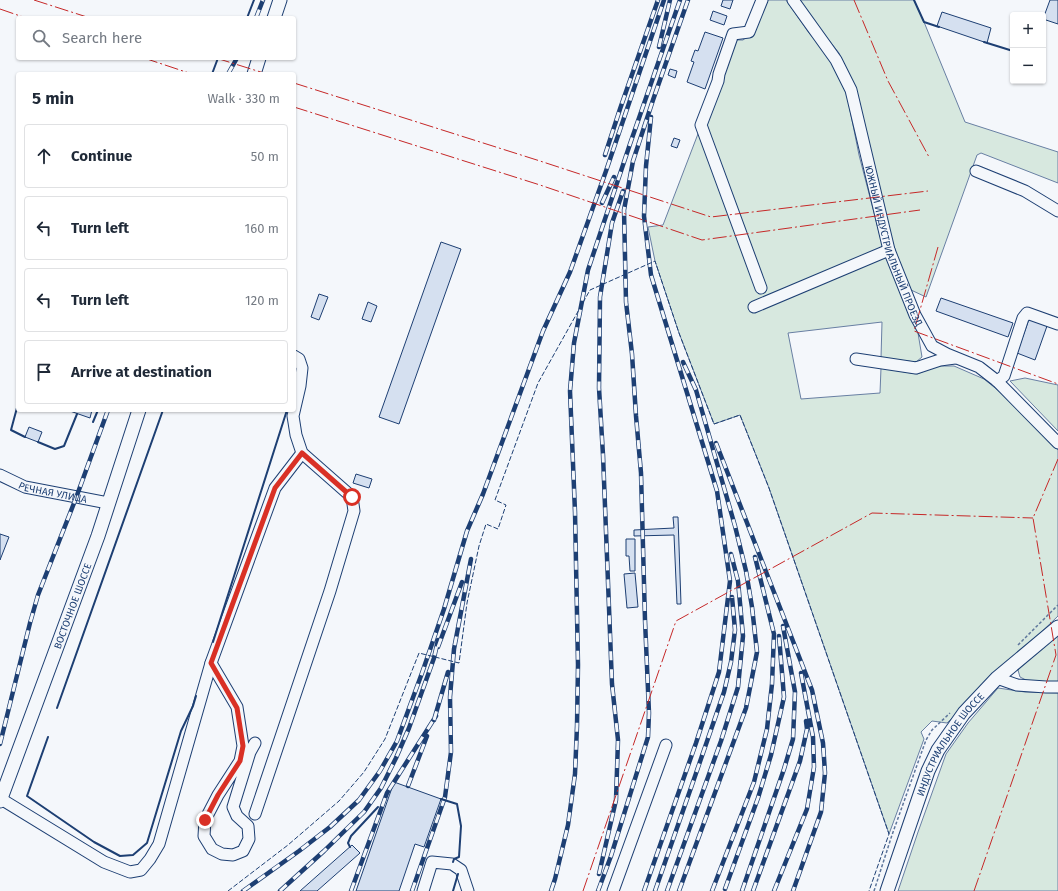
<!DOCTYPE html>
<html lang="en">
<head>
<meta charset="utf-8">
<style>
  :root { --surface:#fff; --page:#f6f6f7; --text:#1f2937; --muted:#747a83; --line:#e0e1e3 }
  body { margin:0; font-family:"Fira Sans",sans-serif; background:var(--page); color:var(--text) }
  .controls { position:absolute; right:12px; top:12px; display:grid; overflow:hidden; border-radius:4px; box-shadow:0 1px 3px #0004 }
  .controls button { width:36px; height:36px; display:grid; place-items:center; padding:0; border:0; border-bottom:1px solid var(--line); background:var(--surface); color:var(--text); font:20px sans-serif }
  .stop { position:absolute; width:12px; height:12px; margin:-9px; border:3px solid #d93025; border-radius:50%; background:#fff }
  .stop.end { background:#d93025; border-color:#fff; box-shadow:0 1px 4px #0008 }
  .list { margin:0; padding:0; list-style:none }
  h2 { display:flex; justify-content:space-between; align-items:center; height:52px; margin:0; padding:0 16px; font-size:17px }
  h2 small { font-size:13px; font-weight:400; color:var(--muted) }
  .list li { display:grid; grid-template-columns:26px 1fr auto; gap:12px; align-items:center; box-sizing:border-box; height:64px; margin:0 8px 8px; padding:0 8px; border:1px solid var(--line); border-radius:4px }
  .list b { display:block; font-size:15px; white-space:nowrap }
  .list em { font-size:13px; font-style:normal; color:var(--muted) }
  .icon { flex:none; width:22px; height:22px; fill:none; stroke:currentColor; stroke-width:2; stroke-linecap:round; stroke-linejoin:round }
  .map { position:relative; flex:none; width:1058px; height:891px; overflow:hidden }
  .search { position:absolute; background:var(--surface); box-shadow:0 1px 3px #0004; left:16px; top:16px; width:280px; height:44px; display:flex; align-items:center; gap:10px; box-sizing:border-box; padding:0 14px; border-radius:4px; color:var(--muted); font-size:15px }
  .panel { position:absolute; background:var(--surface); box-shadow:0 1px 3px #0004; left:16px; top:72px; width:280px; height:340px; border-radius:4px }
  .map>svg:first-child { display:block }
</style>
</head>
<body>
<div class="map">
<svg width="1058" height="891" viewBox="0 0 1058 891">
  <rect width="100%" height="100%" fill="#f4f7fb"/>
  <path fill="#d7e8df" stroke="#687fa3" d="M768,0H786L809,33L829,56L838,72L847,95L859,155L885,255L918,333L922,357L916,362L881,358L882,322L788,333L801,399L880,393L881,368L917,374L937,366H954L984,379L1010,400L1058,450V616L966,705L947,723L932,721L921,732L924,739L889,834L769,488L740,415L714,424L679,333L655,261L648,227L663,225L734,40H743L752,33Z
    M799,0H914L924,22L965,122L1058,152V183L981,153L977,155L926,297L911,290L894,249L871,153L857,92L839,53L805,10Z
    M1025,378L1058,385V431L1010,381Z
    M1058,631V683L1030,682L1020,677L1018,670Z
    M998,688L1025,692L1058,693V891H898L918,832L946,754L968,723Z"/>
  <path fill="#d5e0f0" stroke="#1d3f73" d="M723,0H733L730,9L721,6Z
    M1050,0H1058V24L1043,19Z
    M713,11L727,16L724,25L710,20Z
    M942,12L991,28L987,43L937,26Z
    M705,32L723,38L705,89L687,82L694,62L691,61L695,50L698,51Z
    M670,69L677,71L675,78L668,75Z
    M674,138L680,140L677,148L671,146Z
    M441,242L461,249L399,424L379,417Z
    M319,294L328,297L319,320L311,317Z
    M941,298L1013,323L1008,337L936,311Z
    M368,302L377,306L371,322L362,319Z
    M1029,319L1047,326L1035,360L1017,353Z
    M67,410H92L90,418Z
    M29,427L42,432L38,442L25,437Z
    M356,474L372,479L369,488L353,483Z
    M673,517H678L681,604H677L674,535L634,536V530L674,528Z
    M0,534L9,537L0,560Z
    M626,539H635V571H630L629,556H626Z
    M635,573L638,607L627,608L624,574Z
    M394,782L441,799L424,847L415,844L399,891H356Z
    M352,845L360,853L317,891H300Z"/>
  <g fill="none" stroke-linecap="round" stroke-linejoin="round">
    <defs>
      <g id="minor">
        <path id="s1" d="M793,0L836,60L851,90L889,250L915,315L932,346L947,354L979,367L997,381L1058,443"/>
        <path d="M976,171L1025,191L1058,211"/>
        <path d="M761,288L701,125L718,81L719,74L733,34L749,32L762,0"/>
        <path d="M754,307L889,250"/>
        <path d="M856,359L916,368L940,360L955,358"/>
        <path d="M997,381L1004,376L1023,318L1027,313L1058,324"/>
        <path id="s2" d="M0,475L25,487L108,503"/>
        <path d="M211,663L237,707L243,746L240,761L218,795L205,820L204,836L212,849L222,854L233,855L243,851L249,839L248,826L237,816L233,807L250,752L255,743"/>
        <path d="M997,678L1017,685L1046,687H1058"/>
        <path d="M1,799L104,862L130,872L141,870L150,859L159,844L211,663L275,488L302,453"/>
        <path d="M255,814L330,591L354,511L352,497L302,453L296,435L293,416L300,386L302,368L299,359L294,356"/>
        <path d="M423,891L432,862L452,864L461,870L468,891"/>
        <path d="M613,891L666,745"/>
      </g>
      <g id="major">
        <path d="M274,18L280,0"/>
        <path d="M254,74L259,58"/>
        <path id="s3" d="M0,801L98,536L139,410"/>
        <path id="s4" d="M887,891L928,771L938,750L964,713L997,678L1058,627"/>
      </g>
    </defs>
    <use href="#minor" stroke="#1d3f73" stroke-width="13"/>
    <use href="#major" stroke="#1d3f73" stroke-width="15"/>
    <path stroke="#5e769c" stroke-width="1.5" stroke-dasharray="3 2" stroke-linecap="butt" d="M1018,645L1058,605
      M874,891L892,835L926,740L932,730L950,713"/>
    <use href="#minor" stroke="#f4f7fb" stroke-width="11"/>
    <use href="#major" stroke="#f4f7fb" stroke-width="13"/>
    <defs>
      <path id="rail" d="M256,18L263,0
        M659,47L670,0
        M228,74L237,58
        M605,155L620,109L658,0
        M602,203L614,177
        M716,443L812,690L823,743L825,773L821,812L793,891
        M438,647L462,582
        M434,720L448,672
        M0,744L30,623L38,595L76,498L108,410
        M408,786L427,736
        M599,874L616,800L618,740L612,684L603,455L599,388L600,297L612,223L623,191
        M725,889L758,798L771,755L784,697L779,636
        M243,891L299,851L330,827L359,800L380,771L397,741L422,673L444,609L467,531L483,494L543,331L570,272L606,171L664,0
        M280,891L324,851L364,812L381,788L396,758L409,728L434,658L438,640
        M351,891L387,793L436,716
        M412,891L445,797L451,752L450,697L454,649L471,559
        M551,891L555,879L568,825L575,774L577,726L578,665L575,512L570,391L574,343L588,270L630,144L680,0
        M598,891L611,856L648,737L649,713L645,620L641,473L636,416L632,354L626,302L624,210L633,161L653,100L688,0
        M644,891L696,743L719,672L730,581L717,491L651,275L644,216L646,166L651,117
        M655,891L693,782L724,692L731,662L735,630L732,597
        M667,891L721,741L738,687L743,636L738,581L731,554
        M679,891L746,708L757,652L752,607L746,571L735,526L696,390L683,362
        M712,891L754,782L767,729L772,684L774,634L755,557
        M742,891L784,769L793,739L795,692L783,626
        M753,891L800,761L807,729L806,721
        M774,891L807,809L814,767L813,737L801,673"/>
    </defs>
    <use href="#rail" stroke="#1d3f73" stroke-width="4.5"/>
    <use href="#rail" stroke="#f4f7fb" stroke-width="3" stroke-dasharray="9" stroke-linecap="butt"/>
    <path stroke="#1d3f73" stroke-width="1" stroke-dasharray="5 2" stroke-linecap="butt" d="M228,891L288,845L339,801L364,772L385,739L419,653L459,663L467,603L479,546L486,524L498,529L506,505L495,500L538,383L590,290L655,261L679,333L714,424L740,415L769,488L889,834L869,891"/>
    <path stroke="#1d3f73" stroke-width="2" d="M914,0L924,22L939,27
      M247,18L254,0
      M984,42L1013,51
      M212,74L218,58
      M18,404L11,430L25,437
      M93,422L98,410
      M38,442L55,449L64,446L77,414
      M213,642L287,410
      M57,708L163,410
      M48,737L27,796L94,842L120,856L133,855L147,843L181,731L193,706L196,696
      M441,799L457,804L461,826L459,857L454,859L453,862
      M350,847L348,843L351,836L378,807
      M453,891L458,874"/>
    <path stroke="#c62828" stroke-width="1" stroke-dasharray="14 3 2 3" stroke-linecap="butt" d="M34,0L90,18
      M854,0L888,81L929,157
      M0,9L26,18
      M144,58L192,74
      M216,58L267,74
      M294,83L540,161L711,217L928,191
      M294,107L540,185L702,240L920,210
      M938,247L914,331L1058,384
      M583,891L676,621L872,513L1033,518
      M974,891L1056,655L1033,518L1058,459"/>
  </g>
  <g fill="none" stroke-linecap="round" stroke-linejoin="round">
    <path stroke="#d93025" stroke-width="5" d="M205,820L218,795L240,761L243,746L237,708L211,663L275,488L302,453L352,497"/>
  </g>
  <g text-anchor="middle" stroke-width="3" stroke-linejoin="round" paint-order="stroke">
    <g font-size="10" fill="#1d3f73" stroke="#f4f7fb">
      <text dy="4" stroke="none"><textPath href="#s1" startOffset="269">ЮЖНЫЙ ИНДУСТРИАЛЬНЫЙ ПРОЕЗД</textPath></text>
      <text dy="4" stroke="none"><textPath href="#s2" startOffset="56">РЕЧНАЯ УЛИЦА</textPath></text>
      <text dy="4" stroke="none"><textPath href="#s3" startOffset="208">ВОСТОЧНОЕ ШОССЕ</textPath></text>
      <text dy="4" stroke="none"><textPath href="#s4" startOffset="161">ИНДУСТРИАЛЬНОЕ ШОССЕ</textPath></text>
    </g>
  </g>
</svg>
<div class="controls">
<button>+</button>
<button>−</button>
</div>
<div class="stop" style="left:352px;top:497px"></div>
<div class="stop end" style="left:205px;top:820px"></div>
<div class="search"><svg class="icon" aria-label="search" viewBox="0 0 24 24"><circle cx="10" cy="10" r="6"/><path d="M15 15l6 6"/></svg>Search here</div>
<section class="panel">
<h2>5 min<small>Walk · 330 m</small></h2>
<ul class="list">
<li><svg class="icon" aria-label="ahead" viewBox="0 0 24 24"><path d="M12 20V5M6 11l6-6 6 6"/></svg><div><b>Continue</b></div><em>50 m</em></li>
<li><svg class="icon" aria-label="left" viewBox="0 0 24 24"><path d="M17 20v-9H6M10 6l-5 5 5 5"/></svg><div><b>Turn left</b></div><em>160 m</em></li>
<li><svg class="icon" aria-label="left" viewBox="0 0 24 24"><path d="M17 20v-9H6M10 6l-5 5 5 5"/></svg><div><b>Turn left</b></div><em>120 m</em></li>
<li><svg class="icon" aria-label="arrive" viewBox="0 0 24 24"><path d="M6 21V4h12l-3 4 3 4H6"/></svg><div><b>Arrive at destination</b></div></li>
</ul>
</section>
</div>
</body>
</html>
